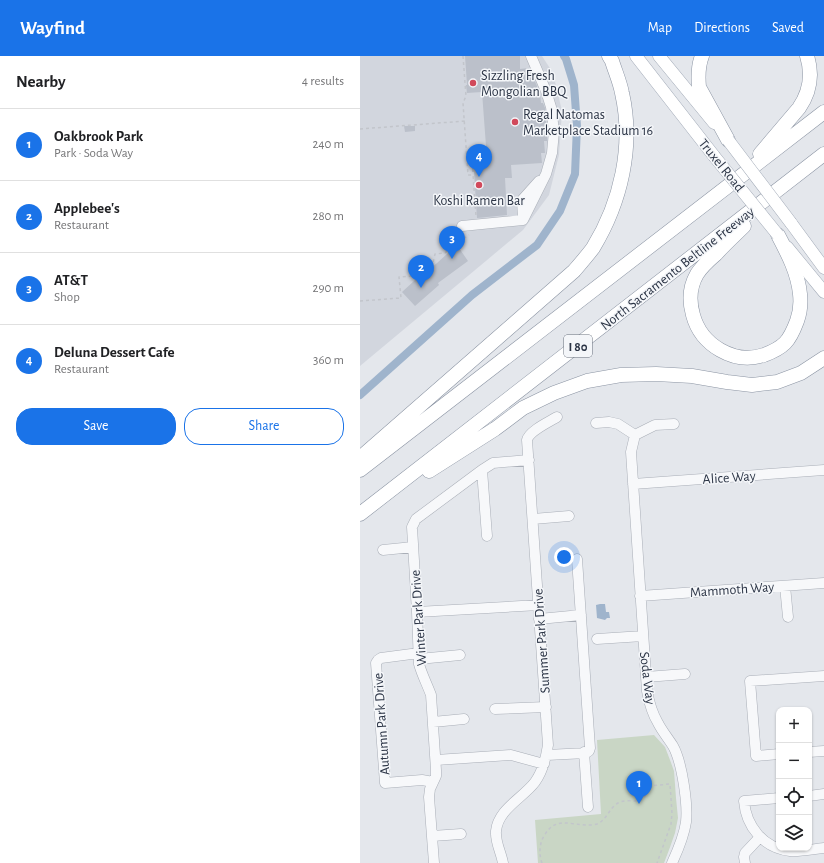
<!DOCTYPE html>
<html lang="en">
<head>
<meta charset="utf-8">
<style>
  :root { --surface:#fff; --page:#f6f6f6; --text:#202124; --muted:#757577; --line:#e0e0e0; --accent:#1a73e8 }
  body { margin:0; font-family:"Alegreya Sans",sans-serif; background:var(--page); color:var(--text) }
  .controls { position:absolute; right:12px; bottom:12px; display:grid; overflow:hidden; border-radius:8px; box-shadow:0 1px 3px #0004 }
  .controls button { width:36px; height:36px; display:grid; place-items:center; padding:0; border:0; border-bottom:1px solid var(--line); background:var(--surface); color:var(--text); font:20px sans-serif }
  .you { position:absolute; left:204px; top:501px; width:14px; height:14px; margin:-10px; border:3px solid #fff; border-radius:50%; background:#1a73e8; box-shadow:0 0 0 6px #1a73e833 }
  .badge { display:grid; place-items:center; width:26px; height:26px; border-radius:50%; background:var(--accent); color:#fff; font-size:13px; font-weight:700 }
  .pin { position:absolute; translate:-50% -33px; filter:drop-shadow(0 1px 2px #0008) }
  .pin::after { content:''; position:absolute; top:21px; width:14px; height:12px; background:inherit; clip-path:polygon(0 0,100% 0,50% 100%) }
  .list { margin:0; padding:0; list-style:none }
  h2 { display:flex; justify-content:space-between; align-items:center; height:52px; margin:0; padding:0 16px; font-size:17px }
  h2 small { font-size:13px; font-weight:400; color:var(--muted) }
  .list li { display:grid; grid-template-columns:26px 1fr auto; gap:12px; align-items:center; box-sizing:border-box; height:72px; padding:0 16px; border-top:1px solid var(--line) }
  .list b { display:block; font-size:15px; white-space:nowrap }
  .list p { margin:0; font-size:13px; white-space:nowrap; color:var(--muted) }
  .list em { font-size:13px; font-style:normal; color:var(--muted) }
  .actions { display:flex; gap:8px; padding:12px 16px }
  .actions a { flex:1; padding:9px 0; border:1px solid var(--accent); border-radius:16px; text-align:center; font-size:14px; color:var(--accent) }
  .actions .main { background:var(--accent); color:#fff }
  .icon { flex:none; width:22px; height:22px; fill:none; stroke:currentColor; stroke-width:2; stroke-linecap:round; stroke-linejoin:round }
  .map { position:relative; flex:none; width:464px; height:807px; overflow:hidden }
  header { display:flex; align-items:center; gap:24px; box-sizing:border-box; height:56px; padding:0 20px; background:var(--accent); color:#fff }
  header strong { font-size:19px }
  nav { display:flex; gap:22px; margin-inline-start:auto; font-size:14px }
  main { display:flex }
  aside { flex:1; background:var(--surface) }
  .map>svg:first-child { display:block }
</style>
</head>
<body>
<header>
<strong>Wayfind</strong>
<nav><a>Map</a><a>Directions</a><a>Saved</a></nav>
</header>
<main>
<aside>
<h2>Nearby<small>4 results</small></h2>
<ul class="list">
<li><span class="badge">1</span><div><b>Oakbrook Park</b><p>Park · Soda Way</p></div><em>240 m</em></li>
<li><span class="badge">2</span><div><b>Applebee's</b><p>Restaurant</p></div><em>280 m</em></li>
<li><span class="badge">3</span><div><b>AT&amp;T</b><p>Shop</p></div><em>290 m</em></li>
<li><span class="badge">4</span><div><b>Deluna Dessert Cafe</b><p>Restaurant</p></div><em>360 m</em></li>
</ul>
<div class="actions"><a class="main">Save</a><a>Share</a></div>
</aside>
<div class="map">
<svg width="464" height="807" viewBox="0 0 464 807">
  <rect width="100%" height="100%" fill="#e4e7ec"/>
  <path fill="#d2d6de" d="M0,0H182L193,17L202,55L199,99L189,139L163,174L0,310Z"/>
  <path fill="#c9d6c5" d="M294,679L305,691L310,704L314,715L316,742L318,762L315,777L309,794L304,807H178L175,764L241,758L237,684Z"/>
  <path fill="#9fb4cc" d="M240,548H245L246,556H249L250,562H247L245,564L237,562L236,549Z"/>
  <g fill="none" stroke-linecap="round" stroke-linejoin="round">
    <path stroke="#9fb4cc" stroke-width="8" d="M0,339L112,239L177,189L200,155L215,118L217,70L214,29L206,3L204,0"/>
  </g>
  <path fill="#bbc0ca" d="M105,0H160V13L169,12L177,30V34H179L180,37L181,47H183L185,52L187,80V85H184L185,97H181L182,107L151,109L152,122H145L147,159L117,162L114,116H112L111,91L126,90L122,36L107,37L106,29H107Z
    M44,70H55V75L45,76Z
    M97,189L108,205L78,227L79,229L55,250L42,236L66,214L67,216Z"/>
  <g fill="none" stroke-linecap="round" stroke-linejoin="round">
    <defs>
      <path id="minor" d="M163,162L162,144L179,125
        M102,170L163,164L186,118L192,97L194,75L191,51L186,35L171,0
        M236,367L249,366L258,368L275,379
        M275,379L271,396L287,635C289,646 292,657 298,667C302,675 308,682 313,690C322,706 328,748 326,766C324,780 318,794 312,807
        M275,379L295,369L314,368
        M122,414L133,407L169,404
        M273,428L464,414
        M173,463L209,460
        M23,494L53,491
        M425,530L428,561
        M280,540L464,527
        M57,556L179,549
        M179,563L221,559
        M237,583L283,580
        M59,597L21,602L18,604L16,607L25,727L62,724L73,726
        M59,603L100,599
        M286,621L325,618
        M135,653L186,651
        M73,666L104,663
        M224,696L228,751
        M449,696L464,695
        M419,698L396,700L390,625L464,620
        M187,699L226,697L229,695L230,692L217,503
        M76,704L151,699L184,708
        M449,740L464,738
        M419,742L384,745C386,770 403,792 430,795C441,796 453,793 464,792
        M72,780L101,778
        M74,807L69,741L70,733L76,720V714L71,639C67,628 62,619 59,608L57,556L52,471L56,463L122,414L127,480
        M143,807C141,796 135,786 136,775C138,753 163,742 175,726C183,715 186,702 188,689L167,384C169,375 189,366 197,361
        M385,807L384,801L385,797L400,781"/>
      <path id="major" d="M276,0L354,100
        M299,0L354,67
        M431,167L464,212
        M427,191L464,236"/>
      <path id="highway" d="M342,0C338,10 338,20 339,31L368,84
        M400,98L439,52C450,36 453,19 447,0
        M384,170C375,179 365,188 356,198C349,204 342,210 337,218C330,230 329,245 333,259C341,289 374,309 404,299C412,296 420,292 425,287C431,281 434,273 437,265C440,257 441,247 440,238C438,217 428,198 418,179
        M0,402L214,215C220,208 227,200 233,192C261,146 274,90 262,37C260,26 255,15 252,5L249,0
        M0,414L464,56
        M69,415L135,373L163,352L194,337L227,325L261,319L296,318L332,320L367,326L392,329L417,326L441,317L464,302
        M0,458L464,98"/>
    </defs>
    <use href="#minor" stroke="#a9aeb7" stroke-width="11"/>
    <use href="#major" stroke="#a3abb8" stroke-width="13"/>
    <use href="#highway" stroke="#8b94a3" stroke-width="15"/>
    <path stroke="#c2c5cb" stroke-width="1.5" stroke-dasharray="3 3" stroke-linecap="butt" d="M103,0L106,40L103,47L108,119H113L116,160
      M0,73L105,65
      M0,245L41,242L39,221L51,220L64,208L73,207L75,198L85,197L95,188L109,179
      M182,807C179,799 179,788 184,780C195,760 210,769 228,769C230,769 234,769 237,768C247,764 249,752 258,747C271,740 285,754 288,730L310,728L312,757L311,768L297,807"/>
    <use href="#minor" stroke="#f7f8fa" stroke-width="10"/>
    <use href="#major" stroke="#fff" stroke-width="12"/>
    <use href="#highway" stroke="#fff" stroke-width="14"/>
    <defs>
      <path id="major-bridge" d="M368,84L431,167
        M354,100L418,179"/>
    </defs>
    <use href="#major-bridge" stroke="#a3abb8" stroke-width="13" stroke-linecap="butt"/>
    <use href="#major-bridge" stroke="#fff" stroke-width="12"/>
  </g>
  <g fill="#d1495b" stroke="#f4f6f9" stroke-width="1.5">
    <circle cx="113" cy="27" r="4"/>
    <circle cx="155" cy="66" r="4"/>
    <circle cx="119" cy="129" r="4"/>
  </g>
  <g text-anchor="middle" stroke-width="3" stroke-linejoin="round" paint-order="stroke">
    <rect fill="#f4f6f9" stroke="#676e7b" stroke-width="1" x="204" y="279" width="28" height="22" rx="3"/>
    <g font-size="13" font-weight="bold" fill="#2b3445">
      <text x="218" y="295">I 80</text>
    </g>
    <g font-size="14" fill="#2b3445" stroke="#f4f6f9" text-anchor="start">
      <text x="121" y="24">Sizzling Fresh<tspan x="121" dy="16">Mongolian BBQ</tspan></text>
      <text x="163" y="63">Regal Natomas<tspan x="163" dy="16">Marketplace Stadium 16</tspan></text>
      <text x="119" y="149" text-anchor="middle">Koshi Ramen Bar</text>
    </g>
    <g font-size="14" fill="#2b3445" stroke="#f4f6f9">
      <text transform="translate(362 109) rotate(51)" y="5">Truxel Road</text>
      <text transform="translate(317 212) rotate(-38)" y="5">North Sacramento Beltline Freeway</text>
      <text transform="translate(369 421) rotate(-4)" y="5">Alice Way</text>
      <text transform="translate(372 533) rotate(-4)" y="5">Mammoth Way</text>
      <text transform="translate(58 562) rotate(-94)" y="5">Winter Park Drive</text>
      <text transform="translate(181 585) rotate(-94)" y="5">Summer Park Drive</text>
      <text transform="translate(288 622) rotate(83)" y="5">Soda Way</text>
      <text transform="translate(21 668) rotate(-94)" y="5">Autumn Park Drive</text>
    </g>
  </g>
</svg>
<div class="controls">
<button>+</button>
<button>−</button>
<button><svg class="icon" aria-label="locate" viewBox="0 0 24 24"><circle cx="12" cy="12" r="6"/><path d="M12 2v4M12 18v4M2 12h4M18 12h4"/></svg></button>
<button><svg class="icon" aria-label="layers" viewBox="0 0 24 24"><path d="M12 4l9 5-9 5-9-5zM3 14l9 5 9-5"/></svg></button>
</div>
<div class="you"></div>
<div class="pin badge" style="left:279px;top:748px">1</div>
<div class="pin badge" style="left:61px;top:232px">2</div>
<div class="pin badge" style="left:92px;top:203px">3</div>
<div class="pin badge" style="left:119px;top:121px">4</div>
</div>
</main>
</body>
</html>
